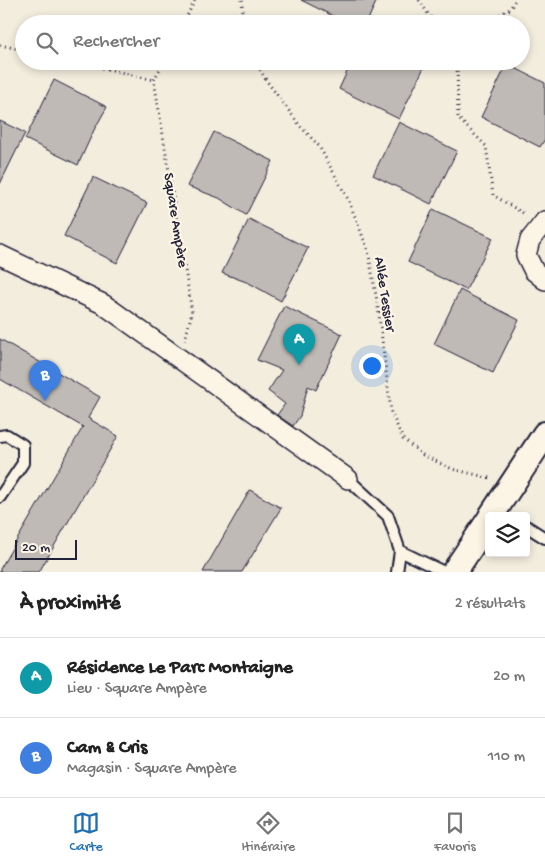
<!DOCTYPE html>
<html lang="fr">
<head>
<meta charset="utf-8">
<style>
  :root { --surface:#fff; --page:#f6f6f6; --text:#222; --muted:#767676; --line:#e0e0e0; --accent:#1f6fb2 }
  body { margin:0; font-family:"Gochi Hand",sans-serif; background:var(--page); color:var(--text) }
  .controls { position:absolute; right:15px; bottom:15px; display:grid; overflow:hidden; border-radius:5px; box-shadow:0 2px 8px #0003 }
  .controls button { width:45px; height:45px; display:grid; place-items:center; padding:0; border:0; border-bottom:1px solid var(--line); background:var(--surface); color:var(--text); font:25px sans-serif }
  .scale { position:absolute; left:15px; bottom:12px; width:62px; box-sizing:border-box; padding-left:5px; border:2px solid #22223b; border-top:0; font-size:14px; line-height:18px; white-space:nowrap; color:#22223b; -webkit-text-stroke:4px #fcf5e5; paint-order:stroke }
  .you { position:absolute; left:371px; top:365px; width:18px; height:18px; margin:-12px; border:4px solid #fff; border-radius:50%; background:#1a73e8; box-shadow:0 0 0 8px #1a73e833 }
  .badge { display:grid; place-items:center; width:32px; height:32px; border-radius:50%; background:var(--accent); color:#fff; font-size:16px; font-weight:700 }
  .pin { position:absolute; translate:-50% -41px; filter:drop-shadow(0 1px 2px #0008) }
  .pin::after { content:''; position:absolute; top:26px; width:18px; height:15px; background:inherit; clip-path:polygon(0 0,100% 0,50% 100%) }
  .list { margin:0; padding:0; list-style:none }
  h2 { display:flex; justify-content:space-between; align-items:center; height:65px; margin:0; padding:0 20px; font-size:21px }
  h2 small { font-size:16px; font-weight:400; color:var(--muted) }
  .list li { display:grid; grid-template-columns:32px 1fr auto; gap:15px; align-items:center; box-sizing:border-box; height:80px; padding:0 20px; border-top:1px solid var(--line) }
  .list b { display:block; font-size:19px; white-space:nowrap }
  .list p { margin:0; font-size:16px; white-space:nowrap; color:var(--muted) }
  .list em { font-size:16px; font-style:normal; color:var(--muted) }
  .icon { flex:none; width:28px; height:28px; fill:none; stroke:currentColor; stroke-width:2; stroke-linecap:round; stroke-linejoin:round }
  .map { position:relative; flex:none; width:545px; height:572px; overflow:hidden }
  .search { position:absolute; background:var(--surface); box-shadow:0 2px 8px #0003; left:15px; right:15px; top:15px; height:55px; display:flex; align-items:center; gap:12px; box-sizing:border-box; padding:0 18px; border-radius:28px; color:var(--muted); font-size:19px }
  .sheet { height:225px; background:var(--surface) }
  nav { display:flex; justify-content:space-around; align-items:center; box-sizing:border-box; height:70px; border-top:1px solid var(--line); background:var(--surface); font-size:14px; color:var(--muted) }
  nav a { display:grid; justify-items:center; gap:2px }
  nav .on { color:var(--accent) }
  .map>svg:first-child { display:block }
</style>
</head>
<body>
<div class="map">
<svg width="545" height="572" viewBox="0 0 545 572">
  <rect width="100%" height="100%" fill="#f3edde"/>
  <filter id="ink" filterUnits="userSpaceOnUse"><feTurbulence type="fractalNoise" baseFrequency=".02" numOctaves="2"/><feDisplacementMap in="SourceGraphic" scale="10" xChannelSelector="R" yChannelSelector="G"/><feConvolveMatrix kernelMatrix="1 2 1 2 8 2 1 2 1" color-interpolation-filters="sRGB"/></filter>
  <g filter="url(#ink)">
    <path fill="#bfbab6" stroke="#22223b" d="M301,0H377L366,24H349Z
      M352,61H427L399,119L339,89Z
      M507,64L545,83V139L540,147L481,117Z
      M54,80L107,107L94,130L78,165L25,139Z
      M0,121L25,133L0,184Z
      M399,122L457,151L431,204L373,175Z
      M214,132L273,161L246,215L219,198L187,186Z
      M93,177L147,203L117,263L64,236Z
      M433,209L493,238L466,290L408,262Z
      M249,219L308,248L281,301L249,283L222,273Z
      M460,290L519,320L493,373L434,344Z
      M284,306L342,334L316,390L308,386L300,416L293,426L277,415L285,404L268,391L282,370L257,360Z
      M0,339L100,397L88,418L118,436L39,572H0V569L83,427L0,379Z
      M250,490L281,508L242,572H203Z"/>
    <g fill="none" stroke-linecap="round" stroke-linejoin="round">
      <defs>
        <path id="service" d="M0,436L7,435L23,445V463L0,497
          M348,479L388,516L400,551
          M526,526L545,538
          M397,572L400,551L444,572"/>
        <path id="minor" d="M545,221L530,240L526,255L534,271L545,280
          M0,255L103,304L348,479"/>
        <path id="tertiary" d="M491,516L545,434
          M454,572L489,520"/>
      </defs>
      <use href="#service" stroke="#22223b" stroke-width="14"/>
      <use href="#minor" stroke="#22223b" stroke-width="22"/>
      <use href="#tertiary" stroke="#22223b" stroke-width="28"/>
      <path stroke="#22223b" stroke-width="3" stroke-dasharray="1 4" stroke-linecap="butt" d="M242,0L244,24
        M419,0L435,24
        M183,24L195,0
        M482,24L510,9L515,0
        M0,45L24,50
        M73,61L154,80
        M164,61L154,80L192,312L185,340
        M255,61L266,80L301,127L319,146L348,199L368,250L378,307L391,412L403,439L423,455L452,469L490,478
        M457,61L458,118L486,146L493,195L526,215"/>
      <use href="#service" stroke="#fcf5e5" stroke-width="10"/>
      <use href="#minor" stroke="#fcf5e5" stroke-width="19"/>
      <use href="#tertiary" stroke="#fcf5e5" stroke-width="24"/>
    </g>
  </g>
  <g text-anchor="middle" stroke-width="4.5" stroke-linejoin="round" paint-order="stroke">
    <g font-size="15" fill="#22223b" stroke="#fcf5e5">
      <text transform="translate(177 220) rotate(81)" y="5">Square Ampère</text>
      <text transform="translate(386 294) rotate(81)" y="5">Allée Tessier</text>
    </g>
  </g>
</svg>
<div class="controls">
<button><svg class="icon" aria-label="layers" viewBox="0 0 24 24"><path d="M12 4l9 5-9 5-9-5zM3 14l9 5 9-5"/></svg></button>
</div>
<div class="scale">20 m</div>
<div class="you"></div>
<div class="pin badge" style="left:299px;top:365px;background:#0f9aa8">A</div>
<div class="pin badge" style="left:45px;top:401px;background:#3f7fe0">B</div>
<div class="search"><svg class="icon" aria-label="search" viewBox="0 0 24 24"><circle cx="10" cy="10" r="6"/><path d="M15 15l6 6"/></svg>Rechercher</div>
</div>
<section class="sheet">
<h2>À proximité<small>2 résultats</small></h2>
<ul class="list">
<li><span class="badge" style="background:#0f9aa8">A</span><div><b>Résidence Le Parc Montaigne</b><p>Lieu · Square Ampère</p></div><em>20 m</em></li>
<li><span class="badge" style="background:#3f7fe0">B</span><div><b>Cam &amp; Cris</b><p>Magasin · Square Ampère</p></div><em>110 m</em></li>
</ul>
</section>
<nav>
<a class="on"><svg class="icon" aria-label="map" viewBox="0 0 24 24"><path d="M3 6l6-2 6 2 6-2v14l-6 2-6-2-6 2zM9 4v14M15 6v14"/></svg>Carte</a>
<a><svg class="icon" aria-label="directions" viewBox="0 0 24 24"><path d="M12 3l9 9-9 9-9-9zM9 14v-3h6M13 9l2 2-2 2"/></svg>Itinéraire</a>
<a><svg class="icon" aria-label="saved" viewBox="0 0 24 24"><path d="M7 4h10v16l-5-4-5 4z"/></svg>Favoris</a>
</nav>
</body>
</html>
